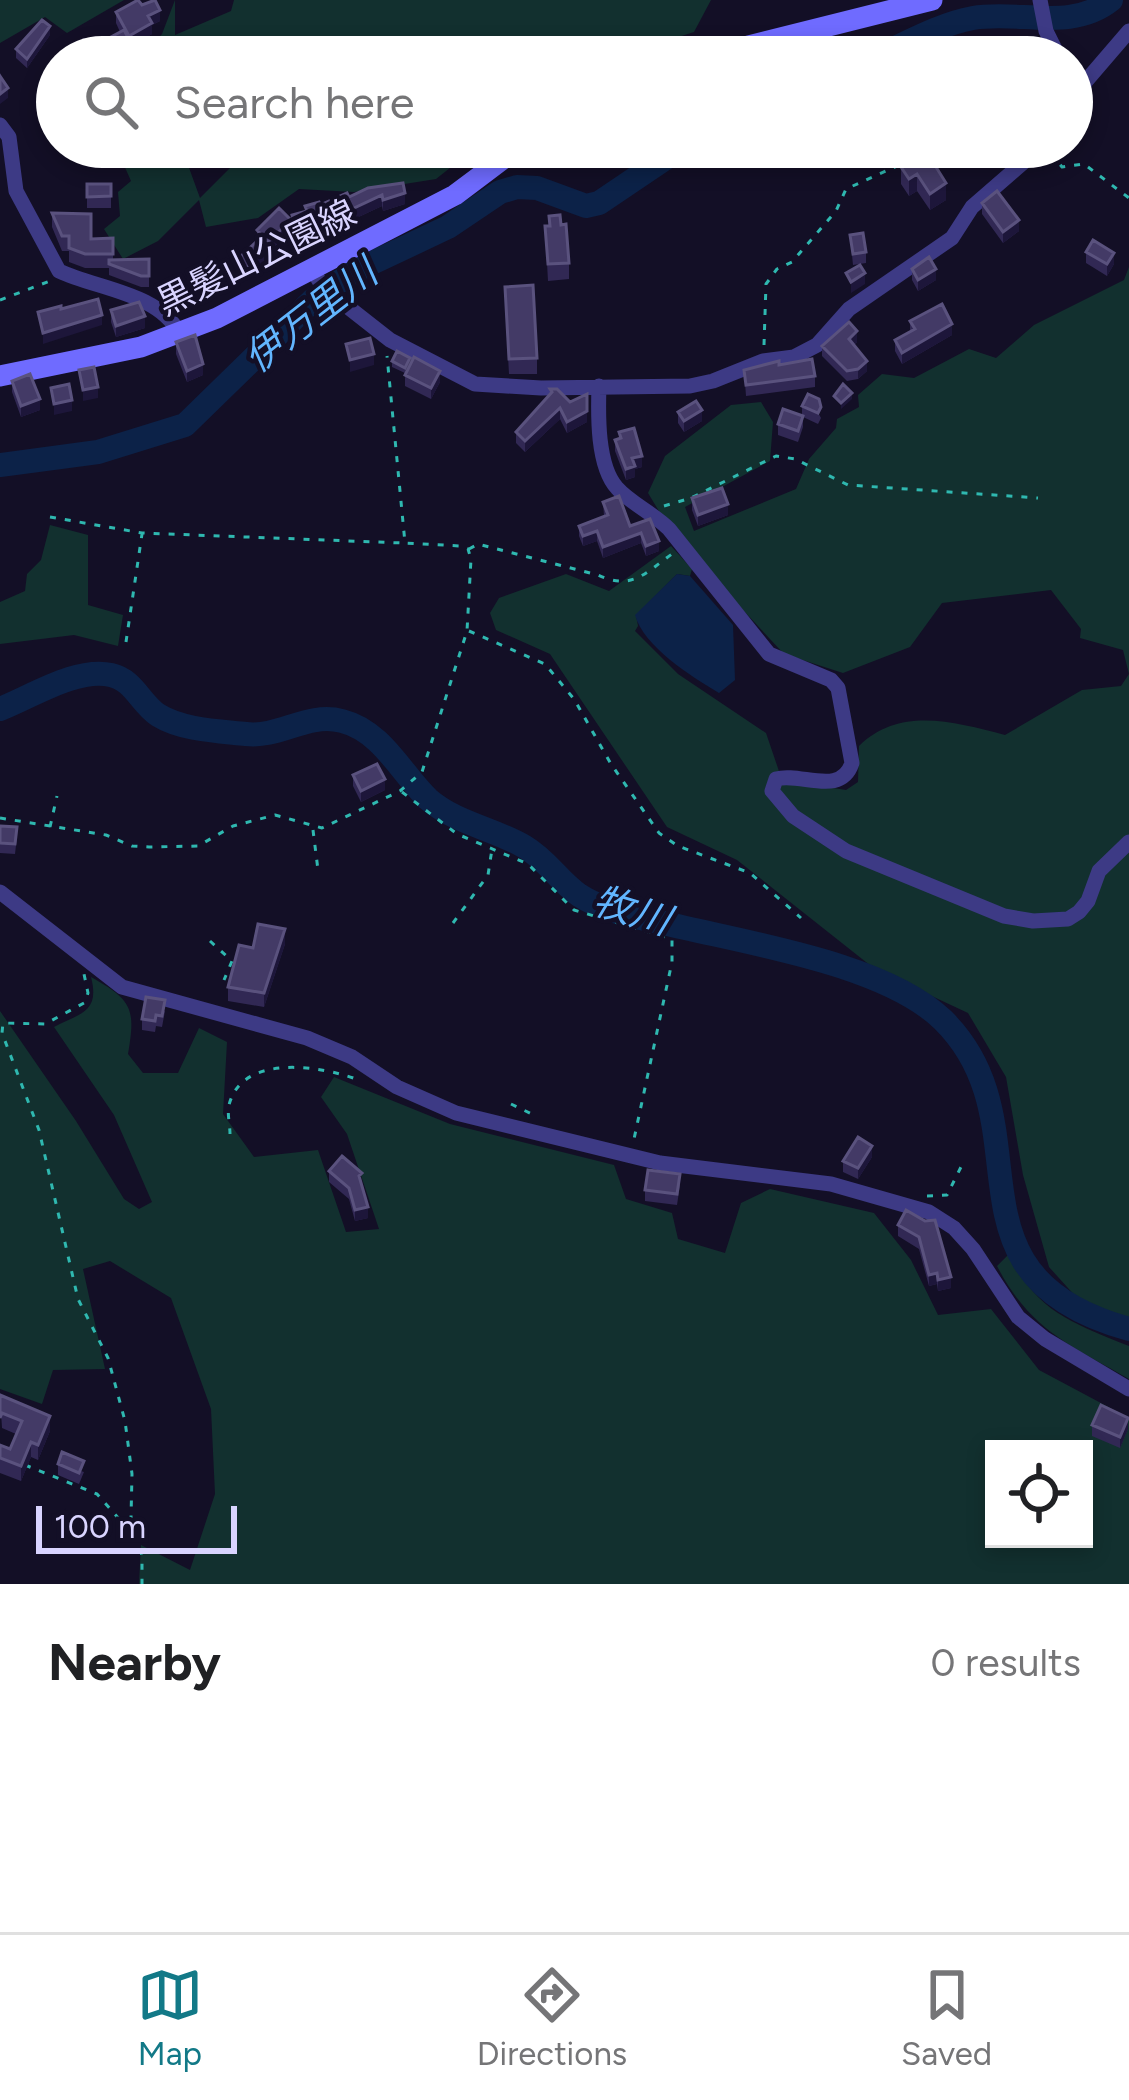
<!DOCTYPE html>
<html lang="en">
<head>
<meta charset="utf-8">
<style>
  :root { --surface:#fff; --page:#f2f2f2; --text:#202124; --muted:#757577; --line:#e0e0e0; --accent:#127987 }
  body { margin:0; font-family:Figtree,"Noto Sans JP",sans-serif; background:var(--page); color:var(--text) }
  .controls { position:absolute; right:36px; bottom:36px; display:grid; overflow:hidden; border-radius:0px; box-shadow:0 6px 18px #0003 }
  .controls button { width:108px; height:108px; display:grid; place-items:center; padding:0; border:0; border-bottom:3px solid var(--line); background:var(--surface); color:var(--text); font:60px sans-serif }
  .scale { position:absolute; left:36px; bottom:30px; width:201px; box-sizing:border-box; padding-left:12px; border:6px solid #d9d4ff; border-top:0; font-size:33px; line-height:42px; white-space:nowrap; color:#d9d4ff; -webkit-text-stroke:9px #130f26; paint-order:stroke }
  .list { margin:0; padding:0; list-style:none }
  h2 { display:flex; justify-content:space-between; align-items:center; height:156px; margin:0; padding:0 48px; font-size:51px }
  h2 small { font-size:39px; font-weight:400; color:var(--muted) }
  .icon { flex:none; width:66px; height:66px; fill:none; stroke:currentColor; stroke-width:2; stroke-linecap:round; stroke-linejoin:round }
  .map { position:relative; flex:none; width:1129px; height:1584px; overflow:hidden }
  .search { position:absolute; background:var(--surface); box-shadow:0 6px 18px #0003; left:36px; right:36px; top:36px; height:132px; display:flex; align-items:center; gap:30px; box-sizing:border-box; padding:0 42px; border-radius:66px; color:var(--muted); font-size:45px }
  .sheet { height:348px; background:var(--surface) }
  nav { display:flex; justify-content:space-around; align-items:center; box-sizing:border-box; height:168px; border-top:3px solid var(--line); background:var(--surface); font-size:33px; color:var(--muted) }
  nav a { display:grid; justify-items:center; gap:6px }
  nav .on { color:var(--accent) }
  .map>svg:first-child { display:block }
</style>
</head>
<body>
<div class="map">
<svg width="1129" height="1584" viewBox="0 0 1129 1584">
  <rect width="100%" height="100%" fill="#130f26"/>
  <path fill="#12302f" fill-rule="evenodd" d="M0,0H124L67,33L45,17L0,43Z
    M175,0V35L231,11L234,0H711L694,32L616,57H188L193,44L176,48L170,57H140L162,34Z
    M116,147H196L188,165L200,198L232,166L233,147H467L465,156L436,179L354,192L299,189L258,218L206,227L199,200L158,241L123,259L104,229L120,216L118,192L131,181Z
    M1129,267V1321L1077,1298L1049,1267L1023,1175L1006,1077L968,1013L876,970L737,860L667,827L550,654L496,630L490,613L499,598L566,574L609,591L671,546L692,569L690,576L677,574L636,615L638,626L635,631L678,674L766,733L782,780L846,790L858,782L859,746C900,706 954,722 1005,735L1082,690L1121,686L1129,674L1123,650L1080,638L1081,629L1051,590L942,603L910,647L843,673L784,654L674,536L648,493L665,456L731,405L761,402L773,422L770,461L685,507L694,531L796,489L809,459L836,428L837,419L859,407L858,395L882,374L914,378L969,349L996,358L1034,325L1124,280Z
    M50,525L88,535V605L123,615L118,646L74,635L0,644V602L25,591L27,574L41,560Z
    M91,977C132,1000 136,1008 128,1054L143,1073H178L199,1028L227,1042L223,1114L254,1157L318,1150L346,1232L379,1229L347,1134L321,1097L334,1077L450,1124L614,1165L626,1199L672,1213L678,1239L725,1253L741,1203L770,1189L874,1213L911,1260L938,1315L991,1309L1039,1370L1129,1418V1584H139L141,1545L190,1570L215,1494L211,1409L171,1298L110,1261L83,1269L105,1369L53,1370L42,1404L0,1389V1011L76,1121L124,1199L139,1209L152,1202L114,1115L54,1027C81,1013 100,1012 91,977ZM994,1449H1084V1539H994Z
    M1010,1253C1033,1311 1075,1324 1129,1346V1379C1070,1345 1030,1330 997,1266Z"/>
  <path fill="#0c2248" d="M677,574L690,576L733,625L735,680L719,693C692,677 643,646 635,615Z"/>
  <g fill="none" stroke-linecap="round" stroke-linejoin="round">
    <path stroke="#0c2248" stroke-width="24" d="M876,57C907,43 940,24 973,18C1019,10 1071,32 1111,0
      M0,465L98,452L185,425L313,300L355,271L448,227L500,192L517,187L537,188L586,206L599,203L682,147
      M0,709C31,697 77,667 111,675C134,680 140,703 158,715C182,730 218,731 246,734C280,738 307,712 342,721C382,731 401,773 428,799C457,824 493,828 525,847C547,860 559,881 579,895C603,911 636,917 664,923C745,943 884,963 943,1020C1050,1126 932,1275 1129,1329"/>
    <path stroke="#2fb8b0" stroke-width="3" stroke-dasharray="6 9" stroke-linecap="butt" d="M1051,153L1062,167L1084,164L1129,198
      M926,154L940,147
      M0,300L50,281
      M764,345L766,284L777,269L792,262L836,211L846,189L917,157
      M664,506L691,498L776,456L795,459L848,485L1038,498
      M50,517L142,533L403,543
      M469,549L478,544L598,575C632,591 645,573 672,554
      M469,631L545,664L574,699L611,764L659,833L678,846L750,873L801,918
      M126,642L142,534
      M402,792L457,834L528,864L574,910L672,939V962L634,1139
      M0,818L106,835L132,846L149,847L198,846L233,826L275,815L322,828L400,791L422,772L467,631L471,559L468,549L460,546L405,543L387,356
      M50,827L57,796
      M313,830L318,870
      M453,923L488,875L492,849
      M210,941L232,961L224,980
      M511,1104L538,1117
      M230,1134C230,1125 227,1113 229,1105C242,1053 321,1066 356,1079
      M927,1196L947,1195L962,1165
      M25,1465L97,1494L120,1520L131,1518L132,1474L125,1421L108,1358L78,1299L39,1130L2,1033L3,1023L45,1024L84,1003L88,993L84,974
      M132,1520L142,1556V1584"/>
    <path stroke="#3d3a85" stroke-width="15" d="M1040,0L1046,31L1059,57
      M1072,108L1086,81L1129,31
      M0,125L9,137L16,191L59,271C97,289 159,293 179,333
      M311,267L321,284L339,300L390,340L475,384L541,388L690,386L713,381L763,361L794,357L817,345L849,309L952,238L972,207L1041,147
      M599,386C598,415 597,466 617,488C630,503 653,513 669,529L769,654L831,680L838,688L852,763C841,797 801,772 776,779L772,791L793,816L846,851L1004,916L1033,921L1068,919L1079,912L1088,901L1099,871L1129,842
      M0,892L122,987L307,1038L352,1057L397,1087L456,1113L660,1163L831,1184L929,1212L954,1228L973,1249L1018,1317L1045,1339L1129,1389"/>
    <path stroke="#6f6bff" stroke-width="21" d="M705,57L932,0
      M0,376L141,347L217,318L455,195L519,147"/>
  </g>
  <path fill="#312854" d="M116,12L160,21L152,25V34L132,45L133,57H111L107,50V39L120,32L116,23Z
    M50,35L27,68L16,58V49Z
    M568,147H622V153L611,161L601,148L580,164Z
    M926,151L946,200L930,210L917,191L909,196L901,184V167Z
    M87,184H111V208H87Z
    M368,188L405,204L383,211L382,206L318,236V246L299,251L292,227V215L305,212V206L320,205L349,197Z
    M982,203L1019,231L1003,243L982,214Z
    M52,213L91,239L113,238V260L149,259V287H141L109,275V268H85L69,262V251H62L52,227Z
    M549,216L569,263V279L548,281L545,226H549Z
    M257,230L291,231L268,253L257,242Z
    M850,235L866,252V263L853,265Z
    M1086,252L1114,264L1107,276L1086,263Z
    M238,259L265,262L246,280L238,270Z
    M912,269L936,280L918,291L912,280Z
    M505,302L537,358V374H509Z
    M111,310L145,328L116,337L111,322Z
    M910,321L952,335L902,364L895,351V340L910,331Z
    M176,342L203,375L187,382L176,354Z
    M857,342L854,345L867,371L858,379L847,381L822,356V346Z
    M410,358L405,373L392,367V361Z
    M779,365L815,376V387L746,396L744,370Z
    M405,375L440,382L431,399L405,386Z
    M12,381L40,410L21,417L12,392Z
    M550,389L587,422L567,433L560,419L525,452L516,443V432L550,395Z
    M808,394L821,418L818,424L803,417V427L798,442L778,435V424L802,416V406Z
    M678,412L702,421L684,432L678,423Z
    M619,432L642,467L635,469V477L626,480L615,451V440L619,439Z
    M692,498L728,515L698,526L692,510Z
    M603,502L630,526L650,519L659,551L646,556L641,543L603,558L597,541L583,546L579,536V526L604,516Z
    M353,775L385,790L361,802L353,786Z
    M0,826L17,837L15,854L0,853Z
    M285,944L264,1007L228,1001V987L253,948Z
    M165,1011L162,1027L156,1026L155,1032L142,1030V1019Z
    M872,1157L858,1179L843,1172V1161Z
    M329,1171L362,1185L368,1218L355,1221L349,1199L329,1182Z
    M680,1185L677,1205L645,1201V1190Z
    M906,1210L951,1288L938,1291L937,1284L929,1286L919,1249L898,1236V1225Z
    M0,1395L50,1431L38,1460L31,1457L21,1481L0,1473V1445L10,1449L16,1434L2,1428Z
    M1092,1425L1128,1429L1120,1448L1092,1436Z
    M58,1464L84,1472L79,1484L58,1475Z"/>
  <path fill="#1d163a" d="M160,10V21L152,25V34L129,47V36L148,16Z
    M50,26V35L27,68V59Z
    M133,47V57H117V56Z
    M8,88V98L0,104V94Z
    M477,147H488L477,156Z
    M584,147H601V148L580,164V150Z
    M611,147H622V153L611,161Z
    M917,174V191L909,196V179Z
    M946,183V200L930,210V194Z
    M405,193V204L383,211V200Z
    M382,195V206L318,236V246L299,251V240L316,226Z
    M291,220V231L268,253V242Z
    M1019,220V231L1003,243V232Z
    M265,251V262L246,280V268Z
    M1114,253V264L1107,276V264Z
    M936,269V280L918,291V280Z
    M865,273V284L851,293V282Z
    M102,315V325L43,344V333Z
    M145,316V328L116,337V326Z
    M952,324V335L902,364V353Z
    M857,331V342L849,350V339Z
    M374,354V365L350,372V360Z
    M867,361V371L858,379V369Z
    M203,364V375L187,382V371Z
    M440,371V382L431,399V388Z
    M98,387V398L83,401V390Z
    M852,393V399L841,409V403Z
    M40,399V410L21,417V406Z
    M72,400V411L54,415V404Z
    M560,408V419L525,452V441Z
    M702,410V421L684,432V421Z
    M587,411V422L567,433V422Z
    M642,456V467L635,469V477L626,480V469L632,458Z
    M728,504V515L698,526V515Z
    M597,531V541L583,546V536Z
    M641,533V543L603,558V547Z
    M659,541V551L646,556V546Z
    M385,779V790L361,802V791Z
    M285,929V944L264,1007V993Z
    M872,1146V1157L858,1179V1168Z
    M368,1207V1218L355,1221V1210Z
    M937,1273V1284L929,1286V1275Z
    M951,1277V1288L938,1291V1280Z
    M50,1416V1431L38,1460V1445Z
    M1128,1418V1429L1120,1448V1437Z
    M31,1442V1457L21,1481V1466Z"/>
  <path fill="#433a66" stroke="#5a527e" stroke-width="3" d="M138,0L142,5L155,0L160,10L148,16L152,23L129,36L116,12Z
    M42,20L50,26L27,59L16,49Z
    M124,30L133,47L117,56L107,39Z
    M84,40L99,42L97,57L82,56Z
    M771,45L775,57H747L746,51Z
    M0,76L8,88L0,94Z
    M926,151L946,183L930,194L917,174L909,179L901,167Z
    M403,183L405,193L383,200L382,195L316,226L318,234L299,240L292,215L307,211L305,206L319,202L320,205L347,193L349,197L368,188Z
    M87,184H111V196L87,197Z
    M997,191L1019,220L1003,232L982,203Z
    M279,208L291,220L268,242L257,230Z
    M52,213L91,214V239L113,238V254H85L69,248V236H62Z
    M560,215L561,225L566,224L569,263L548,264L545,226H550L549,216Z
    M863,233L866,252L853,254L850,235Z
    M1093,240L1114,253L1107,264L1086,252Z
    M256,242L265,251L246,268L238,259Z
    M929,257L936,269L918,280L912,269Z
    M149,259V276H141L109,264V260Z
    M860,265L865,273L851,282L846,273Z
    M533,285L537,358L509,359L505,287Z
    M98,299L102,315L43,333L38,312L61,306V309Z
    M139,302L145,316L116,326L111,310Z
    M942,304L952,324L902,353L895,340L915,329L910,321Z
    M849,322L857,331L849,339L867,361L858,369L847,371L822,346Z
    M195,335L203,364L187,371L176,342Z
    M370,338L374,354L350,360L346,344Z
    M397,351L410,358L405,368L392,361Z
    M414,357L440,371L431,388L405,375Z
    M812,359L815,376L746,385L744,370L779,361V365Z
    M94,367L98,387L83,390L79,370Z
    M30,374L40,399L21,406L12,381Z
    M69,384L72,400L54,404L51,388Z
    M843,384L852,393L841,403L834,396Z
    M550,389H557L570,402L587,394V411L567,422L560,408L525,441L516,432L552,392Z
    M808,394L819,399L821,407L818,413L802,406Z
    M696,401L702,410L684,421L678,412Z
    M783,409L803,416L798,431L778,424Z
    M634,428L642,456L632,458L635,466L626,469L615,440L621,438L619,432Z
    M722,488L728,504L698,515L692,498Z
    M619,496L630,526L650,519L659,541L646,546L641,533L603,547L597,531L583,536L579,526L608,515L603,502Z
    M377,764L385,779L361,791L353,775Z
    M0,826L17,827L15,844L0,843Z
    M258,924L285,929L264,993L228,987L239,945L253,948Z
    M146,997L165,1000L162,1016L156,1015L155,1021L142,1019Z
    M858,1137L872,1146L858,1168L843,1161Z
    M342,1156L362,1173L359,1176L368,1207L355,1210L349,1188L329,1171Z
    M648,1170L680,1174L677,1194L645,1190Z
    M906,1210L925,1221L935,1220L951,1277L938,1280L937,1273L929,1275L919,1237L898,1225Z
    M0,1395L50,1416L38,1445L31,1442L21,1466L0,1458V1445L10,1449L22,1421L2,1413L0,1418Z
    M1101,1405L1128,1418L1120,1437L1092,1425Z
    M62,1452L84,1461L79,1473L58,1464Z"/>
  <g text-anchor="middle" stroke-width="9" stroke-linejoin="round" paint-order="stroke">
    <g font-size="36" fill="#d9d4ff" stroke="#130f26">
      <text transform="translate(256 257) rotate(-26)" y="13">黒髪山公園線</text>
    </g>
    <g font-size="39" font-style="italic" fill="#62b6ff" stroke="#130f26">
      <text transform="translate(310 315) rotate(-38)" y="14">伊万里川</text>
      <text transform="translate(632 910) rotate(17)" y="14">牧川</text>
    </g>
  </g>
</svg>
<div class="controls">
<button><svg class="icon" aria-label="locate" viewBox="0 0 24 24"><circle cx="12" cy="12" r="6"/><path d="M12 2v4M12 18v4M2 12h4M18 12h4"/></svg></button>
</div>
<div class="scale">100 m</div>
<div class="search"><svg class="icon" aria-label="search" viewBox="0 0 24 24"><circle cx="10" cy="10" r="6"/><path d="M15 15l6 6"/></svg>Search here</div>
</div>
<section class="sheet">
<h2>Nearby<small>0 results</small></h2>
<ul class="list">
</ul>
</section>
<nav>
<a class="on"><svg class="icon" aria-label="map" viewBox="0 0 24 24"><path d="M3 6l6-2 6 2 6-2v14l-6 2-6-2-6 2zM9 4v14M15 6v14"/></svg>Map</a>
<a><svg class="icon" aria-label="directions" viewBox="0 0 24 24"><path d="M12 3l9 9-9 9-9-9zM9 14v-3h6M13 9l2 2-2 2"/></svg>Directions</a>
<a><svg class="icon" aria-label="saved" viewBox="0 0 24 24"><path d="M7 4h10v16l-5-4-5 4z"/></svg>Saved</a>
</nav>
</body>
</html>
